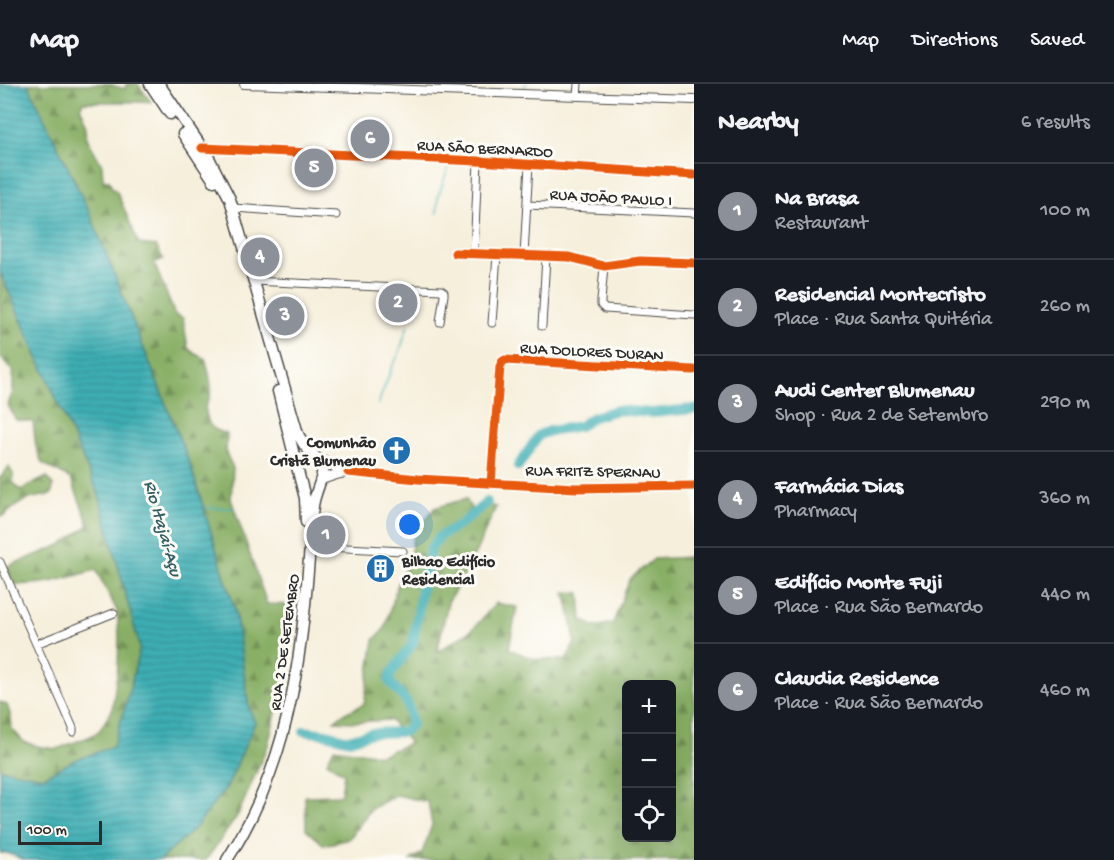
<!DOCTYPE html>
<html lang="en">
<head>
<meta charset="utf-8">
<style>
  :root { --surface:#171b24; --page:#242831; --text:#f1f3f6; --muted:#9ea1a6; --line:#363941; --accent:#8c9099 }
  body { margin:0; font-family:"Gochi Hand",sans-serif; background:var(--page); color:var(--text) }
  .controls { position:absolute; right:18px; bottom:18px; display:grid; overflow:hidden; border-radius:9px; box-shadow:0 6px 24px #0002 }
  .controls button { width:54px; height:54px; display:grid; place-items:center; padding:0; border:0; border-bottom:2px solid var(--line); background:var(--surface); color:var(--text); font:30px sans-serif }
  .scale { position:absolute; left:18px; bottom:15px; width:84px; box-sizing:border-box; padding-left:6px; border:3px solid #2b2b2b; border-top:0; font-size:16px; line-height:21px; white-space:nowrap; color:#2b2b2b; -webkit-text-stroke:4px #fdfcf7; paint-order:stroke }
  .you { position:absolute; left:410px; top:441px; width:21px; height:21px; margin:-15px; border:4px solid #fff; border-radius:50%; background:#1a73e8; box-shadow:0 0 0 9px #1a73e833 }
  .badge { display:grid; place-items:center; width:39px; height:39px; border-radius:50%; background:var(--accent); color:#fff; font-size:20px; font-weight:700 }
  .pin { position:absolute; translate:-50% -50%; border:3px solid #fff; box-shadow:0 2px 6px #0006 }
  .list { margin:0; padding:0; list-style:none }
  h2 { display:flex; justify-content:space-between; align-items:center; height:78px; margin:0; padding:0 24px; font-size:26px }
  h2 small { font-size:20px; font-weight:400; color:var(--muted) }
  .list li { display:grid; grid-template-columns:39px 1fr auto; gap:18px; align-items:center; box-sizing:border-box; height:96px; padding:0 24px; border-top:2px solid var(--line) }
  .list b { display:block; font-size:22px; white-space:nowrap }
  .list p { margin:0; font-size:20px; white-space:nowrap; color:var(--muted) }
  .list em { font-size:20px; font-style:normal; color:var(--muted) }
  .icon { flex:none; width:33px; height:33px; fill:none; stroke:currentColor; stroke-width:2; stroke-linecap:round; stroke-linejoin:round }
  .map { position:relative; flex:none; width:694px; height:776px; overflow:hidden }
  header { display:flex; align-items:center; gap:36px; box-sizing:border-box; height:84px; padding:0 30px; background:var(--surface); border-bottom:2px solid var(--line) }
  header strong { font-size:28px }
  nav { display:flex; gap:33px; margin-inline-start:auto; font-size:21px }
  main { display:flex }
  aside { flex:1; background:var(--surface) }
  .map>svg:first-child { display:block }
</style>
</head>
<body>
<header>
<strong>Map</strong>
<nav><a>Map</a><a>Directions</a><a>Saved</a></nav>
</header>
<main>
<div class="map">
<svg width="694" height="776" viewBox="0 0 694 776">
  <defs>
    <pattern id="forest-firs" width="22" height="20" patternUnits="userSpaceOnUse" patternTransform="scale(1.5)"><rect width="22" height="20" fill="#88af65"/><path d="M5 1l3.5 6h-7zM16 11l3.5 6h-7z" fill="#6f8f53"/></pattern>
    <pattern id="water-rules" width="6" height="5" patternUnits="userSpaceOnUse" patternTransform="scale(1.5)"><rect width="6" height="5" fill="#3caeb4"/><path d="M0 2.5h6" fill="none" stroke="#338e93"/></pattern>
  </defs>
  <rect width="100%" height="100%" fill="#fdfcf7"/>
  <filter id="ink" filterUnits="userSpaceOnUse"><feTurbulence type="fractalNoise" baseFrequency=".0167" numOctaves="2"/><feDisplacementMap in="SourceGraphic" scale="12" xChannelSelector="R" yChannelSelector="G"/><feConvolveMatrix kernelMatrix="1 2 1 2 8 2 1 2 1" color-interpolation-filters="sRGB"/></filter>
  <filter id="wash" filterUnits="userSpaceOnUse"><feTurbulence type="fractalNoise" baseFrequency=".008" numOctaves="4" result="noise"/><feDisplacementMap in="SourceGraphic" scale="24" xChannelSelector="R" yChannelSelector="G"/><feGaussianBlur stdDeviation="1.35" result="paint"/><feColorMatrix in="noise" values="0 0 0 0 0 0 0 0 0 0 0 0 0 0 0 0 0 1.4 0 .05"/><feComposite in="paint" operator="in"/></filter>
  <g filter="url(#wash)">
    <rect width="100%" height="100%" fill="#f6efdc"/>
    <path fill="url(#forest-firs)" stroke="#5a6d48" stroke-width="1.5" fill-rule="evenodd" d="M28,0H108L125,5L126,0H138L151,18H83L80,23L88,41L87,54L102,81L103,96H109L112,104L117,108L139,160L156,162L163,175L154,179L175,231L183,234L188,264L195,270L205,274C209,290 216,308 205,322C208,340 208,345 227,350L226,369L233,384L231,415L267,520L290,521L282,586L283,600L268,661L238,731L206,776H160L195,744L255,639L249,624L235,526L191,383L91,132Z
      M0,188L99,411L140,564L127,616L113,663L75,676L43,693L0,685V618L7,621L11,633L12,645L24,658L41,663L57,665L91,652L100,646L112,626L118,582L119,552L117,527L96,486C70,493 42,503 14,500L6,483L61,461L89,441L71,395L42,379L36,363L33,338L16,336L8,321L13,307V287L0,273Z
      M9,383L13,390V398L20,406L47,393L53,402L52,410C45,412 39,412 33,414C22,416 12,425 4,432H0V394Z
      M466,415L475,431L487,421L496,423L469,483L448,518L437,568L472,546L496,519L517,523L509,565L534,575L566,576L575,558L572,539L565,508L580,509L582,536L595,543L613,539L630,495L654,475L692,473L694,471V776H411L422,769L432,741L428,718L396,711L371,725L349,755L324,761L306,745L305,712L341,711L344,689L327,678L334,664L381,671L410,659L390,636L355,638L334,637L343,630L364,620L374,556L385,544L396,505L410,473L413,454L434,424ZM626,600H672V754H626Z"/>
    <path fill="url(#water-rules)" stroke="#346c70" stroke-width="1.5" d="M0,0H28L91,132L191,383L235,526L249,624L255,639L228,701L195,744L160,776H24L7,769H0V685L43,693L75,676L113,663L127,616L140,564L99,411L0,188Z"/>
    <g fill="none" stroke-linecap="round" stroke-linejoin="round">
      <path stroke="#3caeb4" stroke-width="1.5" d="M524,2L527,0
        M437,129L438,112L448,85
        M378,320L393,281L399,270L408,241
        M205,424H234"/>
      <path stroke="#3caeb4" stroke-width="10" d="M518,382L539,351L550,347L580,342L593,333L617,326L652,329L694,325
        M304,647L326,650L349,656L372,649L404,648L412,640L407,618L389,597L391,590L413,559L423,495L431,464L440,452L461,440L487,418"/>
    </g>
  </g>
  <g filter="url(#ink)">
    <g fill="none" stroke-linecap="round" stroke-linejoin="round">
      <defs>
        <path id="minor" d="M577,12L578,0
          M202,64L478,77L694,91
          M527,121L694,129
          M233,124L336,131
          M455,169L569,173L604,182L640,177L694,179
          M474,170L478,77
          M524,172L529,80
          M604,182L601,217V221L605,225L694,231
          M253,197L441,206L444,208V211L440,238
          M492,239L497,171
          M542,242L546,173
          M491,399L500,283L502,278L505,276L694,286
          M310,462L403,467
          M0,478L73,644V648
          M36,560L114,529"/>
        <path id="tertiary" d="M244,0L694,16"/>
        <path id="secondary" d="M318,374L333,382L346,387
          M320,396L338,390L348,388L418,395L576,404L694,402"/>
        <path id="primary" d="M150,0L170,30
          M159,0L209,74L230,115L298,350C300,354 302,358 305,362C310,369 320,374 322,383C324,392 318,402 316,410C313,418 312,427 312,436C303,557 295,672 227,776
          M183,50L214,97
          M278,307L300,395L305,414L306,438"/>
      </defs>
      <use href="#minor" stroke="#494846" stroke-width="9"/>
      <use href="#tertiary" stroke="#494846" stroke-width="10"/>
      <use href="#secondary" stroke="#494846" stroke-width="11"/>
      <use href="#primary" stroke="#494846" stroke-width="13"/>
      <use href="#minor" stroke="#fff" stroke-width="7"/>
      <use href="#tertiary" stroke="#fff" stroke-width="8"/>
      <use href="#secondary" stroke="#fff" stroke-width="9"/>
      <use href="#primary" stroke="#fff" stroke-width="10"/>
      <defs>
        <path id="cycleway" d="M202,64L478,77L694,91
          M455,169L569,173L604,182L640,177L694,179
          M348,388L418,395L576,404L694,402
          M491,399L500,283L502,278L505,276L694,286"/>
      </defs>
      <use href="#cycleway" stroke="#fdfcf7" stroke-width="13"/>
      <use href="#cycleway" stroke="#e8590c" stroke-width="9"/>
    </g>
  </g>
  <defs>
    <symbol id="church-disc" viewBox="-11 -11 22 22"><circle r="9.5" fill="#1f6fb2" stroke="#fdfcf7"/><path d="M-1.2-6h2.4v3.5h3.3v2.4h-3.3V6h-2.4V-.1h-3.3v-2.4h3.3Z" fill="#fff"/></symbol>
    <symbol id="building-disc" viewBox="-11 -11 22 22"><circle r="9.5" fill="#1f6fb2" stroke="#fdfcf7"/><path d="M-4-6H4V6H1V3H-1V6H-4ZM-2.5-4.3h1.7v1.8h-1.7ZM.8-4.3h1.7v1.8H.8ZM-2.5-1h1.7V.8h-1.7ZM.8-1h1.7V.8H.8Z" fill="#fff"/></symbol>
  </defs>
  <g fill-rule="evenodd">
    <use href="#church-disc" x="380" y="350" width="33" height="33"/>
    <use href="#building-disc" x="364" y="468" width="33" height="33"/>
  </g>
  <g text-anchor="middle" stroke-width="6" stroke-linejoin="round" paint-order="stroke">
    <g font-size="16" fill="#2b2b2b" stroke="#fdfcf7">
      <text transform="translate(485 63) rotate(3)" y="6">RUA SÃO BERNARDO</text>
      <text transform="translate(611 112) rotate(3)" y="6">RUA JOÃO PAULO I</text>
      <text transform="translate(592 266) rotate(3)" y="6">RUA DOLORES DURAN</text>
      <text transform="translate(593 386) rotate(1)" y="6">RUA FRITZ SPERNAU</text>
      <text transform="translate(283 558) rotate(-82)" y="6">RUA 2 DE SETEMBRO</text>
    </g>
    <g font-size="16" font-weight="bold" fill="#2b2b2b" stroke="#fdfcf7" text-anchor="end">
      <text x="376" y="363">Comunhão<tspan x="376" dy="18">Cristã Blumenau</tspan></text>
      <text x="402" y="482" text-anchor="start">Bilbao Edifício<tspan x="402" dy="18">Residencial</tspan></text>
    </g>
    <g font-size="18" font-style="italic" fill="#325f62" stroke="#fdfcf7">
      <text transform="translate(164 444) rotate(74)" y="6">Rio Itajaí-Açu</text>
    </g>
  </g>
</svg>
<div class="controls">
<button>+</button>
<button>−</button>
<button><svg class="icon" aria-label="locate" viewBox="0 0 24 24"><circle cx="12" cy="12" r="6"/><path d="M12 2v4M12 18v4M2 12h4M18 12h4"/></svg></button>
</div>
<div class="scale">100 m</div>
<div class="you"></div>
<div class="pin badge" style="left:326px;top:451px">1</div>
<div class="pin badge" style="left:398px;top:219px">2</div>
<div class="pin badge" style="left:285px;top:232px">3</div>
<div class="pin badge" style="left:260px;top:173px">4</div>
<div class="pin badge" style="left:314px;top:84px">5</div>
<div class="pin badge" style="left:370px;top:55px">6</div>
</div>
<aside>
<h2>Nearby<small>6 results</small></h2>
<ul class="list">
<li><span class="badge">1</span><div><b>Na Brasa</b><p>Restaurant</p></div><em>100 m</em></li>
<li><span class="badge">2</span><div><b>Residencial Montecristo</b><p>Place · Rua Santa Quitéria</p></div><em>260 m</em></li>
<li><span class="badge">3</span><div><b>Audi Center Blumenau</b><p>Shop · Rua 2 de Setembro</p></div><em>290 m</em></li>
<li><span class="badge">4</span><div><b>Farmácia Dias</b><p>Pharmacy</p></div><em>360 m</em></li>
<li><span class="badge">5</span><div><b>Edifício Monte Fuji</b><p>Place · Rua São Bernardo</p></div><em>440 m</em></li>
<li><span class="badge">6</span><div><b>Claudia Residence</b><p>Place · Rua São Bernardo</p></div><em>460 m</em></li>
</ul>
</aside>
</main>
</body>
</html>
